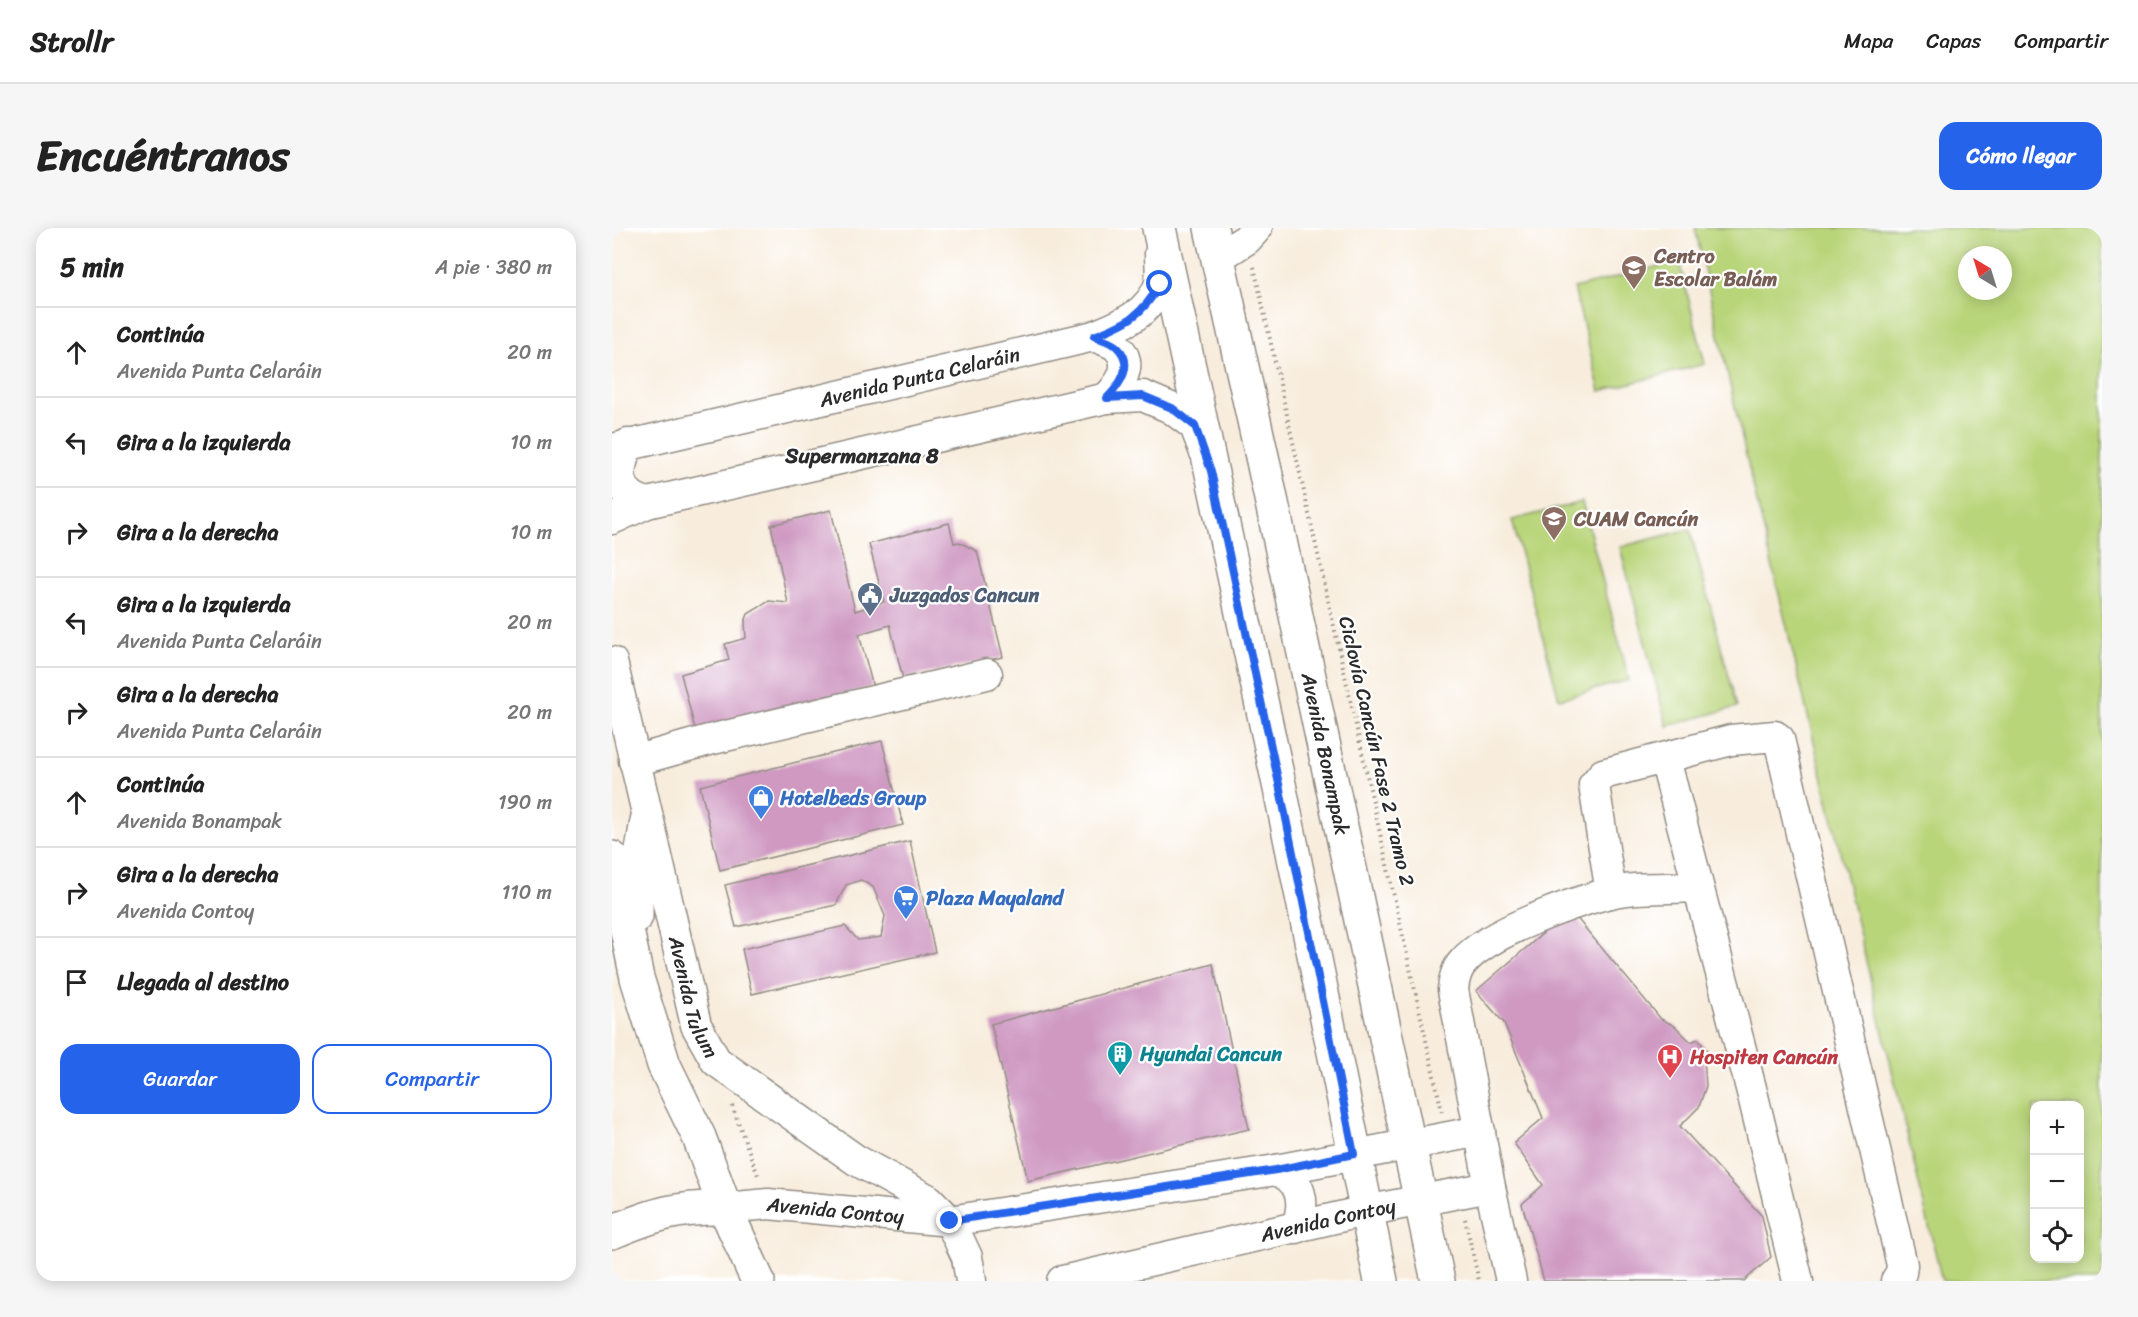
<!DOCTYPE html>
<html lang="es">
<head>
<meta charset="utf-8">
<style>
  :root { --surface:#fff; --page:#f6f6f6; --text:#222; --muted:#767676; --line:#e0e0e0; --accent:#2563eb }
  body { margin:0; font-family:Sriracha,sans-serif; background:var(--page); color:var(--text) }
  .controls { position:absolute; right:18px; bottom:18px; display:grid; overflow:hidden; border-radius:12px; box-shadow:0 3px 15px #0003 }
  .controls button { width:54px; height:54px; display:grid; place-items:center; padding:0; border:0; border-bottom:2px solid var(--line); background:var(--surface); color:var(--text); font:30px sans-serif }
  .compass { position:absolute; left:1346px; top:18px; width:54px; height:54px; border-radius:50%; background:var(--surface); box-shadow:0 3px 15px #0003; rotate:322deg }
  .stop { position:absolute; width:18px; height:18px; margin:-14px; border:4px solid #2563eb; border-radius:50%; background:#fff }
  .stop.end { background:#2563eb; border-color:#fff; box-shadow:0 2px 6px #0008 }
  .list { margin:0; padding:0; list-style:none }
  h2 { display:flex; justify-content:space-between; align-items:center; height:78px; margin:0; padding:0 24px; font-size:26px }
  h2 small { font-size:20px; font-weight:400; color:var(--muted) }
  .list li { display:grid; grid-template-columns:39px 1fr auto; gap:18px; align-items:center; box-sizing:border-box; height:90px; padding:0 24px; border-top:2px solid var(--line) }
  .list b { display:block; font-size:22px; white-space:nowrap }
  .list p { margin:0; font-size:20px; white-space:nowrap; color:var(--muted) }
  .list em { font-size:20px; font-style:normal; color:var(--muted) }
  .actions { display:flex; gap:12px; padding:18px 24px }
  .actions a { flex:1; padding:14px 0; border:2px solid var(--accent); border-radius:18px; text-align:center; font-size:21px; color:var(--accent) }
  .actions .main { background:var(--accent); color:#fff }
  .icon { flex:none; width:33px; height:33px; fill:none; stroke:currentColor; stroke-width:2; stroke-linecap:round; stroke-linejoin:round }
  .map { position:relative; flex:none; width:1490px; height:1053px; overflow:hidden; border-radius:18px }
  header { display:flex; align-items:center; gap:36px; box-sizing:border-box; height:84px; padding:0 30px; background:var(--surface); border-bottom:2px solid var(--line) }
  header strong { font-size:28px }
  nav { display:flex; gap:33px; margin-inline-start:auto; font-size:21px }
  .intro { display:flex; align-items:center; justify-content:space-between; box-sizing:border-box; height:144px; padding:0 36px }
  h1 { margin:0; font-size:42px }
  .button { padding:15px 27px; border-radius:18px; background:var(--accent); color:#fff; font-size:21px; font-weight:700 }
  main { display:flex; gap:36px; padding:0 36px }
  aside { flex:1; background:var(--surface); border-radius:18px; box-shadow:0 3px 15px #0003 }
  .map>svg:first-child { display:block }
</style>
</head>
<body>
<header>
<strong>Strollr</strong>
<nav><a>Mapa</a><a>Capas</a><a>Compartir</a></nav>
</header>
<div class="intro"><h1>Encuéntranos</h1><a class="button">Cómo llegar</a></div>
<main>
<aside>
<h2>5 min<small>A pie · 380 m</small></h2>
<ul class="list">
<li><svg class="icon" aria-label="ahead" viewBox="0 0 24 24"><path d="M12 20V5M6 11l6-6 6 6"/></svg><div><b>Continúa</b><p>Avenida Punta Celaráin</p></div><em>20 m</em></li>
<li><svg class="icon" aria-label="left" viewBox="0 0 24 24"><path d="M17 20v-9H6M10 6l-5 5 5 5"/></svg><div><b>Gira a la izquierda</b></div><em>10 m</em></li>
<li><svg class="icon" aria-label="right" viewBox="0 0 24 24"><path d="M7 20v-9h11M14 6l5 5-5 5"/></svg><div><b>Gira a la derecha</b></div><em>10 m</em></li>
<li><svg class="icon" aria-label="left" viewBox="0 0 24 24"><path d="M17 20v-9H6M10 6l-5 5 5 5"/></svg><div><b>Gira a la izquierda</b><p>Avenida Punta Celaráin</p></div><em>20 m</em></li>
<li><svg class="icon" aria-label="right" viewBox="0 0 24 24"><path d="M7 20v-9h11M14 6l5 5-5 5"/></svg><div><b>Gira a la derecha</b><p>Avenida Punta Celaráin</p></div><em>20 m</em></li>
<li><svg class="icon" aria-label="ahead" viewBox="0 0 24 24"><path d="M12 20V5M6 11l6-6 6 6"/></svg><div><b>Continúa</b><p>Avenida Bonampak</p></div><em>190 m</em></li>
<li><svg class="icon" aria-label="right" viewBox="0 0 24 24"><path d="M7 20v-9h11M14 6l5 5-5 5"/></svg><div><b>Gira a la derecha</b><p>Avenida Contoy</p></div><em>110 m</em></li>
<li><svg class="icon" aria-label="arrive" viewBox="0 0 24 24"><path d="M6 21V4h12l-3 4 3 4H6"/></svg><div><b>Llegada al destino</b></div></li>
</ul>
<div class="actions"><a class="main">Guardar</a><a>Compartir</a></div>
</aside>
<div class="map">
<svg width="1490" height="1053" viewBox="0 0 1490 1053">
  <rect width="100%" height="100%" fill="#fff"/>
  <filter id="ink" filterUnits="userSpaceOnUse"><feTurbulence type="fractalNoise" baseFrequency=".0167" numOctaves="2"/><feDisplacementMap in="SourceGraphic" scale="12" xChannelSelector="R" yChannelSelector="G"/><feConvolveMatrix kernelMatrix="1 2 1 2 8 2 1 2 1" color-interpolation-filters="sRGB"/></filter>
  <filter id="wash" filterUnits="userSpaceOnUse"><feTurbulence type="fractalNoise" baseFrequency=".008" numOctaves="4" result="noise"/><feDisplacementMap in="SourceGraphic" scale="24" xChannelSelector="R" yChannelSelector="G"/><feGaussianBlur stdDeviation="1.35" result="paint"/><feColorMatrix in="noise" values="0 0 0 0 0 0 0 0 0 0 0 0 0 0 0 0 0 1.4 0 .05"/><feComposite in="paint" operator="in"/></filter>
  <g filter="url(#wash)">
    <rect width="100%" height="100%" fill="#f8eddd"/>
    <path fill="#b9d57a" stroke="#728052" stroke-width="1.5" fill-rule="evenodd" d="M1083,0H1490V1053H1330L1132,219ZM1355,27H1391V63H1355ZM1422,878H1468V1030H1422Z
      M1067,33L1093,136L988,163L962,60Z
      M970,274L1017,452L947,471L900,292Z
      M1078,301L1125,479L1055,498L1008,319Z"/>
    <g id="blocks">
      <path fill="#cf99c2" d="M219,282L243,383L272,374L257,316L337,295L342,315L347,314L365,323L391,429L291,451L278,397L247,406L261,459L84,505L69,446L117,432L113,416L134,410L133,394L136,386L157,373L176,375L159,297Z
        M270,513L291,597L108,642L88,558Z
        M298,613L323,724L140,766L130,721L233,698L246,712L269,709L273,688L261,659L249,652L234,657L224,677L124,699L113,657Z
        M958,682L1049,791L1063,798L1079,814L1086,811L1097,825L1092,830L1094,858L1087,879L1068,898L1150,988L1159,1029L1132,1053H932L910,976L931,957L902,915L931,890L892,795L864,763Z
        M601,736L637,901L416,953L379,796Z"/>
    </g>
  </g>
  <g filter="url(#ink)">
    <use href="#blocks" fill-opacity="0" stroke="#928c84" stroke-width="1.5"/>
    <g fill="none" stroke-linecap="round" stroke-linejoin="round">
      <defs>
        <g id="minor">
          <path d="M605,30L635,11L645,0"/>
          <path d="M482,108C488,111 500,114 505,119C523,136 508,157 495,170"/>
          <path d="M16,216C5,243 2,265 35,275"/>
          <path id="s1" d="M0,221L482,108C508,97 536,87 547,58C550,49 548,35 548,25"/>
          <path d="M0,291L35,275L495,170L531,168L559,180L583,198L592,222"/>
          <path id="s2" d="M0,434L84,797L104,833L244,932L317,972L338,993L355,1029L359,1053"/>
          <path d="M1053,531L1141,868L1186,1053"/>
          <path d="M22,533L97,512L375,446"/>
          <path d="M999,665L982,557L991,546L1119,512L1163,508L1167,511L1290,1037L1289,1045L1284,1053"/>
          <path d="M664,942C691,953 694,975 684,1000"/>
          <path id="s3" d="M113,980L156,976L338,993L664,942L868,903"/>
          <path id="s4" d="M450,1053L753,983L878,959"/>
          <path d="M899,1053L878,959L841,762C842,751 844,741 852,733C877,704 960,675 997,665C1024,658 1057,661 1084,659"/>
        </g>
        <g id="major">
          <path d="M547,0L667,556L769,1053"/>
          <path id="s5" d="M599,0L651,233L826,1053"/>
          <path d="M0,630L25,750L52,837L87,909L113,980L146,1053"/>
          <path d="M24,688V658L35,593"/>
          <path d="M0,1004C43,986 66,979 113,980"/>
        </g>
      </defs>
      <use href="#minor" stroke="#928c84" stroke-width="33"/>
      <use href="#major" stroke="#928c84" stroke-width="36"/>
      <path stroke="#928c84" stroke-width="4" stroke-dasharray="1.5 4.5" stroke-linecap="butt" d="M642,39L830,884
        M120,878L147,950
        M853,991L867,1053"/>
      <use href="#minor" stroke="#fff" stroke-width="30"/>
      <use href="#major" stroke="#fff" stroke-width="33"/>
    </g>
  </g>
  <g fill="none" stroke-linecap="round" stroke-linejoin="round" filter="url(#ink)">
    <path stroke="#2563eb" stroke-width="8" d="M338,993L664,942L742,926L667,556L599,243L583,198L560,180L531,168L495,170C508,157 523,136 505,119C500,114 488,111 482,108C515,95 530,88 548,56"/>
  </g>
  <defs>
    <symbol id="school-pin" viewBox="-11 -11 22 30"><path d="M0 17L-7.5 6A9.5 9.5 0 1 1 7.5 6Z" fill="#8d6e63" stroke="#fff"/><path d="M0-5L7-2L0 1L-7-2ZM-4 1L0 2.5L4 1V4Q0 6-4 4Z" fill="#fff"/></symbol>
    <symbol id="civic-pin" viewBox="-11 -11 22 30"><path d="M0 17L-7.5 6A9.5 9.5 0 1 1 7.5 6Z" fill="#5c6f8a" stroke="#fff"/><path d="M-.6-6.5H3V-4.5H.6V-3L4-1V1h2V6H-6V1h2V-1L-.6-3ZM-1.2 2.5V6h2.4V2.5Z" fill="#fff"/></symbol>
    <symbol id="shop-pin" viewBox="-11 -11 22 30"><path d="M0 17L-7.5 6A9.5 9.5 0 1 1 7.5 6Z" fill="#3f7fe0" stroke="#fff"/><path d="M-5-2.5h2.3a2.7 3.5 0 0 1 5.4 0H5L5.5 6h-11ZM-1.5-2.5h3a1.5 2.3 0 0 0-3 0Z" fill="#fff"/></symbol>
    <symbol id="supermarket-pin" viewBox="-11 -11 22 30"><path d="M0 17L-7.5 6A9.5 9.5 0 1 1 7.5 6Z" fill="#3f7fe0" stroke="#fff"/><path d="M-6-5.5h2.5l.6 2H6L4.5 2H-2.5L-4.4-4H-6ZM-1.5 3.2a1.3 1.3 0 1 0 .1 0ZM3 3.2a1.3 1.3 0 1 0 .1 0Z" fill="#fff"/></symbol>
    <symbol id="building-pin" viewBox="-11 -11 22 30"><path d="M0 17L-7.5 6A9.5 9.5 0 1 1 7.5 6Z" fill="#0f9aa8" stroke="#fff"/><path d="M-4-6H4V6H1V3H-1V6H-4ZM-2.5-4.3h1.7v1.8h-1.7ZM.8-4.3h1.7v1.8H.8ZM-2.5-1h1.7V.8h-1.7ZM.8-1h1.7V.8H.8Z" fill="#fff"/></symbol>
    <symbol id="hospital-pin" viewBox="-11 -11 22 30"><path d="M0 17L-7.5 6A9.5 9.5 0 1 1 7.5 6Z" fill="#e0444e" stroke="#fff"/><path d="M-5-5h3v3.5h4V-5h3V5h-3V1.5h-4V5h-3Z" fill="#fff"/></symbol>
  </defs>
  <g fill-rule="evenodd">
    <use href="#school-pin" x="1007" y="25" width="30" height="40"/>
    <use href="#school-pin" x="927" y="276" width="30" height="40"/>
    <use href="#civic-pin" x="243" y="352" width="30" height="40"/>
    <use href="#shop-pin" x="134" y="555" width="30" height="40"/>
    <use href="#supermarket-pin" x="279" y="655" width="30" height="40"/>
    <use href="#building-pin" x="493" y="811" width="30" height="40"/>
    <use href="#hospital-pin" x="1043" y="814" width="30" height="40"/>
  </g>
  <g text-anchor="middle" stroke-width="4.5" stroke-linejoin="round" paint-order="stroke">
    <g font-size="20" font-weight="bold" fill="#785e54" stroke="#fff" text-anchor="start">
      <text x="1042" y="35">Centro<tspan x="1042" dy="23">Escolar Balám</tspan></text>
      <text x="962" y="298">CUAM Cancún</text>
    </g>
    <g font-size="20" fill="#2b2b2b" stroke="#fff">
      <text dy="7" stroke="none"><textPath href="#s1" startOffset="316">Avenida Punta Celaráin</textPath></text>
      <text transform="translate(765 523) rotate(77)" y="7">Ciclovía Cancún Fase 2 Tramo 2</text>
      <text dy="7" stroke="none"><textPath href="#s5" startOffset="538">Avenida Bonampak</textPath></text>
      <text dy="7" stroke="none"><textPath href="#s2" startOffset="345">Avenida Tulum</textPath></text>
      <text dy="7" stroke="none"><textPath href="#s3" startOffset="111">Avenida Contoy</textPath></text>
      <text dy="7" stroke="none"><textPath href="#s4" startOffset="273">Avenida Contoy</textPath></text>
    </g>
    <g font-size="20" font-weight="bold" fill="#4e5e75" stroke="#fff" text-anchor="start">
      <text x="278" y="374">Juzgados Cancun</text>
    </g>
    <g font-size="20" font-weight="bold" fill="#366cbe" stroke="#fff" text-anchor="start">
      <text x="168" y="577">Hotelbeds Group</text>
      <text x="314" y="677">Plaza Mayaland</text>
    </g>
    <g font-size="20" font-weight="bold" fill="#0d838f" stroke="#fff" text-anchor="start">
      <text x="528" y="833">Hyundai Cancun</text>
    </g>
    <g font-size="20" font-weight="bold" fill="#be3a42" stroke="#fff" text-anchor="start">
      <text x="1078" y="836">Hospiten Cancún</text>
    </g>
    <g font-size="21" font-weight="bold" fill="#2b2b2b" stroke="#fff">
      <text x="250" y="235">Supermanzana 8</text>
    </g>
  </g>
</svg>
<div class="controls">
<button>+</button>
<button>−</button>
<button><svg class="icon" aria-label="locate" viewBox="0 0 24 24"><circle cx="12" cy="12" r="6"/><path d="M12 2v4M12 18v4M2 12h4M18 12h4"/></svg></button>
</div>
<svg class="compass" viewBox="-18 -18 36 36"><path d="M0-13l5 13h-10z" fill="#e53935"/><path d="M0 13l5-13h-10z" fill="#767676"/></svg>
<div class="stop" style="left:548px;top:56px"></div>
<div class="stop end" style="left:338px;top:993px"></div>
</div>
</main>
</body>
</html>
